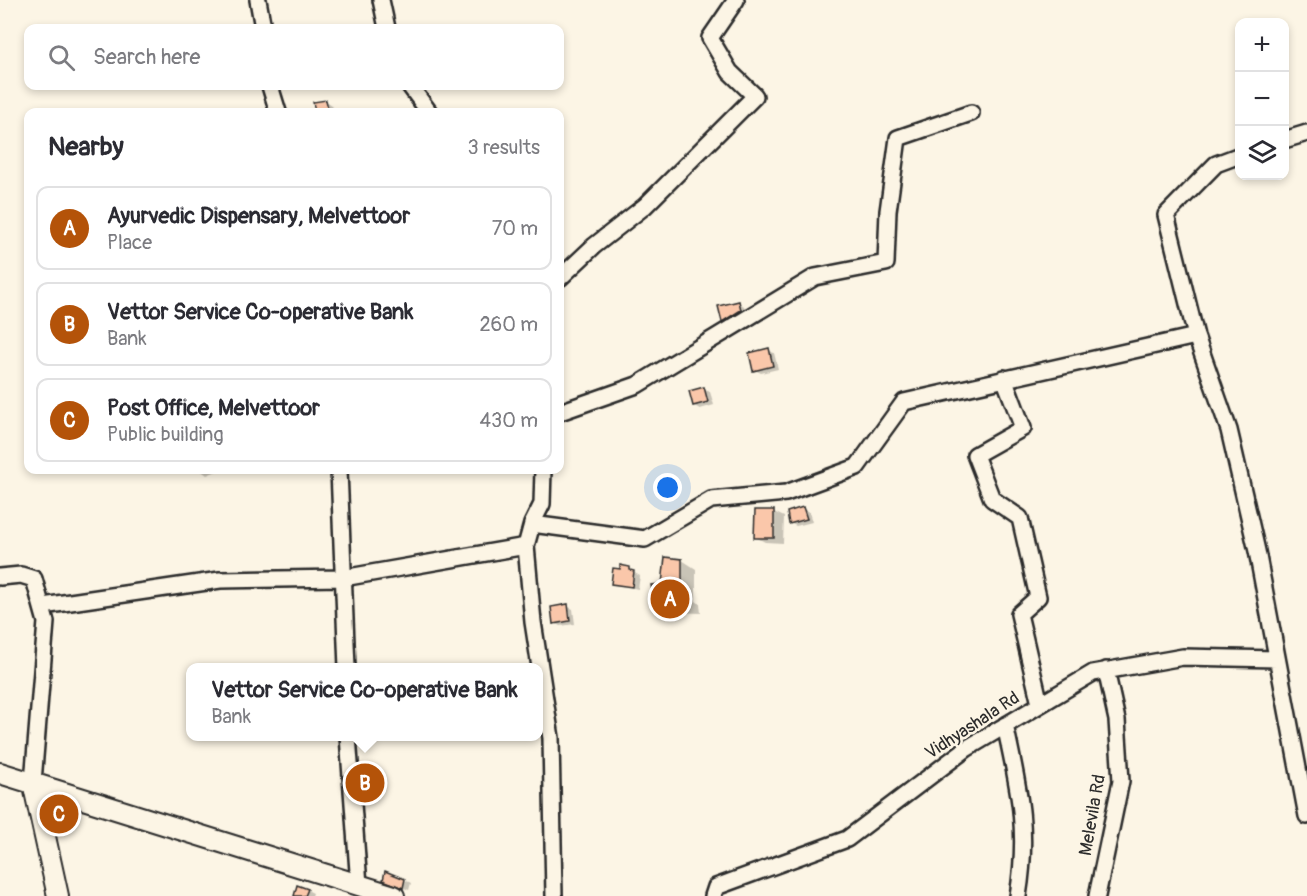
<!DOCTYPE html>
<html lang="en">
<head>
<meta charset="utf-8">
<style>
  :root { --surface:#fff; --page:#f2f2f3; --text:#2b2b33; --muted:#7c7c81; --line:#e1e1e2; --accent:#b45309 }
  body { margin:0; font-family:Pangolin,sans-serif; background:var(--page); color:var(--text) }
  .controls { position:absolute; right:18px; top:18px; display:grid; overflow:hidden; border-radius:12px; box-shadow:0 3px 9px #0003 }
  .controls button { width:54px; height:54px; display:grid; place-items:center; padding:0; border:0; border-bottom:2px solid var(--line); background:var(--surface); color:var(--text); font:30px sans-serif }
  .you { position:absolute; left:668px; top:488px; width:21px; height:21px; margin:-15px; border:4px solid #fff; border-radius:50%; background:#1a73e8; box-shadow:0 0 0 9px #1a73e833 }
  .badge { display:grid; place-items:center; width:39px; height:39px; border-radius:50%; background:var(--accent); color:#fff; font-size:20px; font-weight:700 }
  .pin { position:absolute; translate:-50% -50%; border:3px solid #fff; box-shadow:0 2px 6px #0006 }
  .popup { position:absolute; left:186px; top:663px; width:357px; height:78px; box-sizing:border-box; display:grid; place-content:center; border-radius:12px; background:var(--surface); filter:drop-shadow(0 2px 4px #0005); font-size:20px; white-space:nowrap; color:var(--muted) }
  .popup b { font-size:22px; color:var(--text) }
  .popup::after { content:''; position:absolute; left:50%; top:100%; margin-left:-12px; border:12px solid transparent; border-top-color:var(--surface) }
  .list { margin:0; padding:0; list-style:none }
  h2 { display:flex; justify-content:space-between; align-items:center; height:78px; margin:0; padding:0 24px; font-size:26px }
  h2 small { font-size:20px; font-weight:400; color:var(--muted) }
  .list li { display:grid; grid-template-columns:39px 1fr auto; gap:18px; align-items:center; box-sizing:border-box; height:84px; margin:0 12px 12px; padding:0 12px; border:2px solid var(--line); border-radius:12px }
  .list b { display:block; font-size:22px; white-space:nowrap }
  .list p { margin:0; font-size:20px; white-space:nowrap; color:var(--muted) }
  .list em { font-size:20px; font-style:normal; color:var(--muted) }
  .icon { flex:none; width:33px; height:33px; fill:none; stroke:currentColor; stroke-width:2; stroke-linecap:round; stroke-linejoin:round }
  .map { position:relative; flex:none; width:1307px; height:896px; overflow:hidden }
  .search { position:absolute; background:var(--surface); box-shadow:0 3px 9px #0003; left:24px; top:24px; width:540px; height:66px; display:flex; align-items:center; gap:15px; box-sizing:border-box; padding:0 21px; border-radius:12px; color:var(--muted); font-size:22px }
  .panel { position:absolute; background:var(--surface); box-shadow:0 3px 9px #0003; left:24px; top:108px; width:540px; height:366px; border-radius:12px }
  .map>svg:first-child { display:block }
</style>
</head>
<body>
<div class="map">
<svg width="1307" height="896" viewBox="0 0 1307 896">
  <rect width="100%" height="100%" fill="#fcf5e5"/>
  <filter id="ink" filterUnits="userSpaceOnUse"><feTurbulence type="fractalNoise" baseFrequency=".0167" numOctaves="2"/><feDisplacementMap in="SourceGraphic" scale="12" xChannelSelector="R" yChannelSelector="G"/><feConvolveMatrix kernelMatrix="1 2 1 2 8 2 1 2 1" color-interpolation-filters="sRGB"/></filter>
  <g filter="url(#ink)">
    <path fill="#0003" d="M326,101L332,105L333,109L340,112H317L315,104Z
      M738,302L744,306L747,314L729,324L724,321Z
      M768,350L774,353L778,369L761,373L755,370Z
      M704,389L710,392L714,405L700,409L694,406Z
      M200,470H216L217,471L207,475Z
      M803,509L809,512L812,522L796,526L790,523Z
      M756,511L774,512L784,517L783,543L765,542L755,537Z
      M682,560L696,569V601L700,604L701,613L671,612L657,604L663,586Z
      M626,568L640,576L638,589L612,583L614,569Z
      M567,606L573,609L575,624L560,626L554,623Z
      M68,812L74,816L73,825L55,818Z
      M405,880L411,883L409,890L391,883Z
      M307,890L313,893L312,896H296Z"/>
    <path fill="#fac7aa" stroke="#2b2b2b" stroke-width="1.5" d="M326,100L329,112H315L313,102Z
      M739,301L741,310L722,322L718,306Z
      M769,348L773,366L753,371L749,353Z
      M704,387L708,402L693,406L689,391Z
      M803,507L807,519L789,524L787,512Z
      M755,510H774V538H754Z
      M665,557L682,559V594H686L687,605L674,607L655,605L651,585L662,584Z
      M620,565L630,567V570L634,571L632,587L611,584L613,568L620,569Z
      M568,604L570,621L553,624L551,607Z
      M50,803L69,811L67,823L53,819Z
      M385,871L405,879L403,888L383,880Z
      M297,885L308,889L305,896H294Z"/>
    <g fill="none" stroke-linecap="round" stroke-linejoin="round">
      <defs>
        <path id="minor" d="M258,0L263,28
          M381,0L387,28
          M270,86L278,112
          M410,86L429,112
          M1284,140L1307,133
          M1240,155L1216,164L1166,215L1196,336L1229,430L1257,551L1307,816
          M560,278L594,246L645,206L755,96L730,72L710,38L736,0
          M1004,378L1023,428L975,455L992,499L1020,518L1038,597L1019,614L1040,704
          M560,412L637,385L815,277L886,263L888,211L898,138L971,113
          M339,470L347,668
          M543,470L542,504L532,524L526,546L533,622L551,738L554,896
          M532,524L645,539L711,500L786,493L857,467L904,402L1196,336
          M0,577L21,575L34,579L46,622L33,782
          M43,606L220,580L343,578L526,546
          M1005,725C1019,790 1029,829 1018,896
          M348,736L359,885
          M713,896L716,887L847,839L966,749L1093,673L1183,657L1277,659
          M1097,896L1121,781L1117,720L1106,670"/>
        <path id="major" d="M0,773L394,896
          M33,782L58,896"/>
      </defs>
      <use href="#minor" stroke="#2b2b2b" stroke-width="20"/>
      <use href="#major" stroke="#2b2b2b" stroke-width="24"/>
      <use href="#minor" stroke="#fcf5e5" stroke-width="15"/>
      <use href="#major" stroke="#fcf5e5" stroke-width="20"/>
    </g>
  </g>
  <g text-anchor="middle" stroke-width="5" stroke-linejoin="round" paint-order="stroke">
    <g font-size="18" fill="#2b2b2b" stroke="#fcf5e5">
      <text transform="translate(972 725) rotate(-33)" y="6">Vidhyashala Rd</text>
      <text transform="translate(1092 815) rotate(-80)" y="6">Melevila Rd</text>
    </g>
  </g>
</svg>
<div class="controls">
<button>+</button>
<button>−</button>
<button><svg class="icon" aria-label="layers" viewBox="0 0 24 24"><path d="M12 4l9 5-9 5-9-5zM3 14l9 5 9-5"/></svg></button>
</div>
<div class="you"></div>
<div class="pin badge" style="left:670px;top:599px">A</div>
<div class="pin badge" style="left:365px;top:783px">B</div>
<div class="popup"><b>Vettor Service Co-operative Bank</b>Bank</div>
<div class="pin badge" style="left:59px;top:814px">C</div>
<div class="search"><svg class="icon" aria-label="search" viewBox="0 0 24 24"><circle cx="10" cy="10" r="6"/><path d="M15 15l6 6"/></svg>Search here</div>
<section class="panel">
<h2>Nearby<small>3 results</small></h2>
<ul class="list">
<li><span class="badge">A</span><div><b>Ayurvedic Dispensary, Melvettoor</b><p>Place</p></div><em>70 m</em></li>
<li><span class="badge">B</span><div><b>Vettor Service Co-operative Bank</b><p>Bank</p></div><em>260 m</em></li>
<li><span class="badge">C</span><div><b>Post Office, Melvettoor</b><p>Public building</p></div><em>430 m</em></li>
</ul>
</section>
</div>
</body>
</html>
